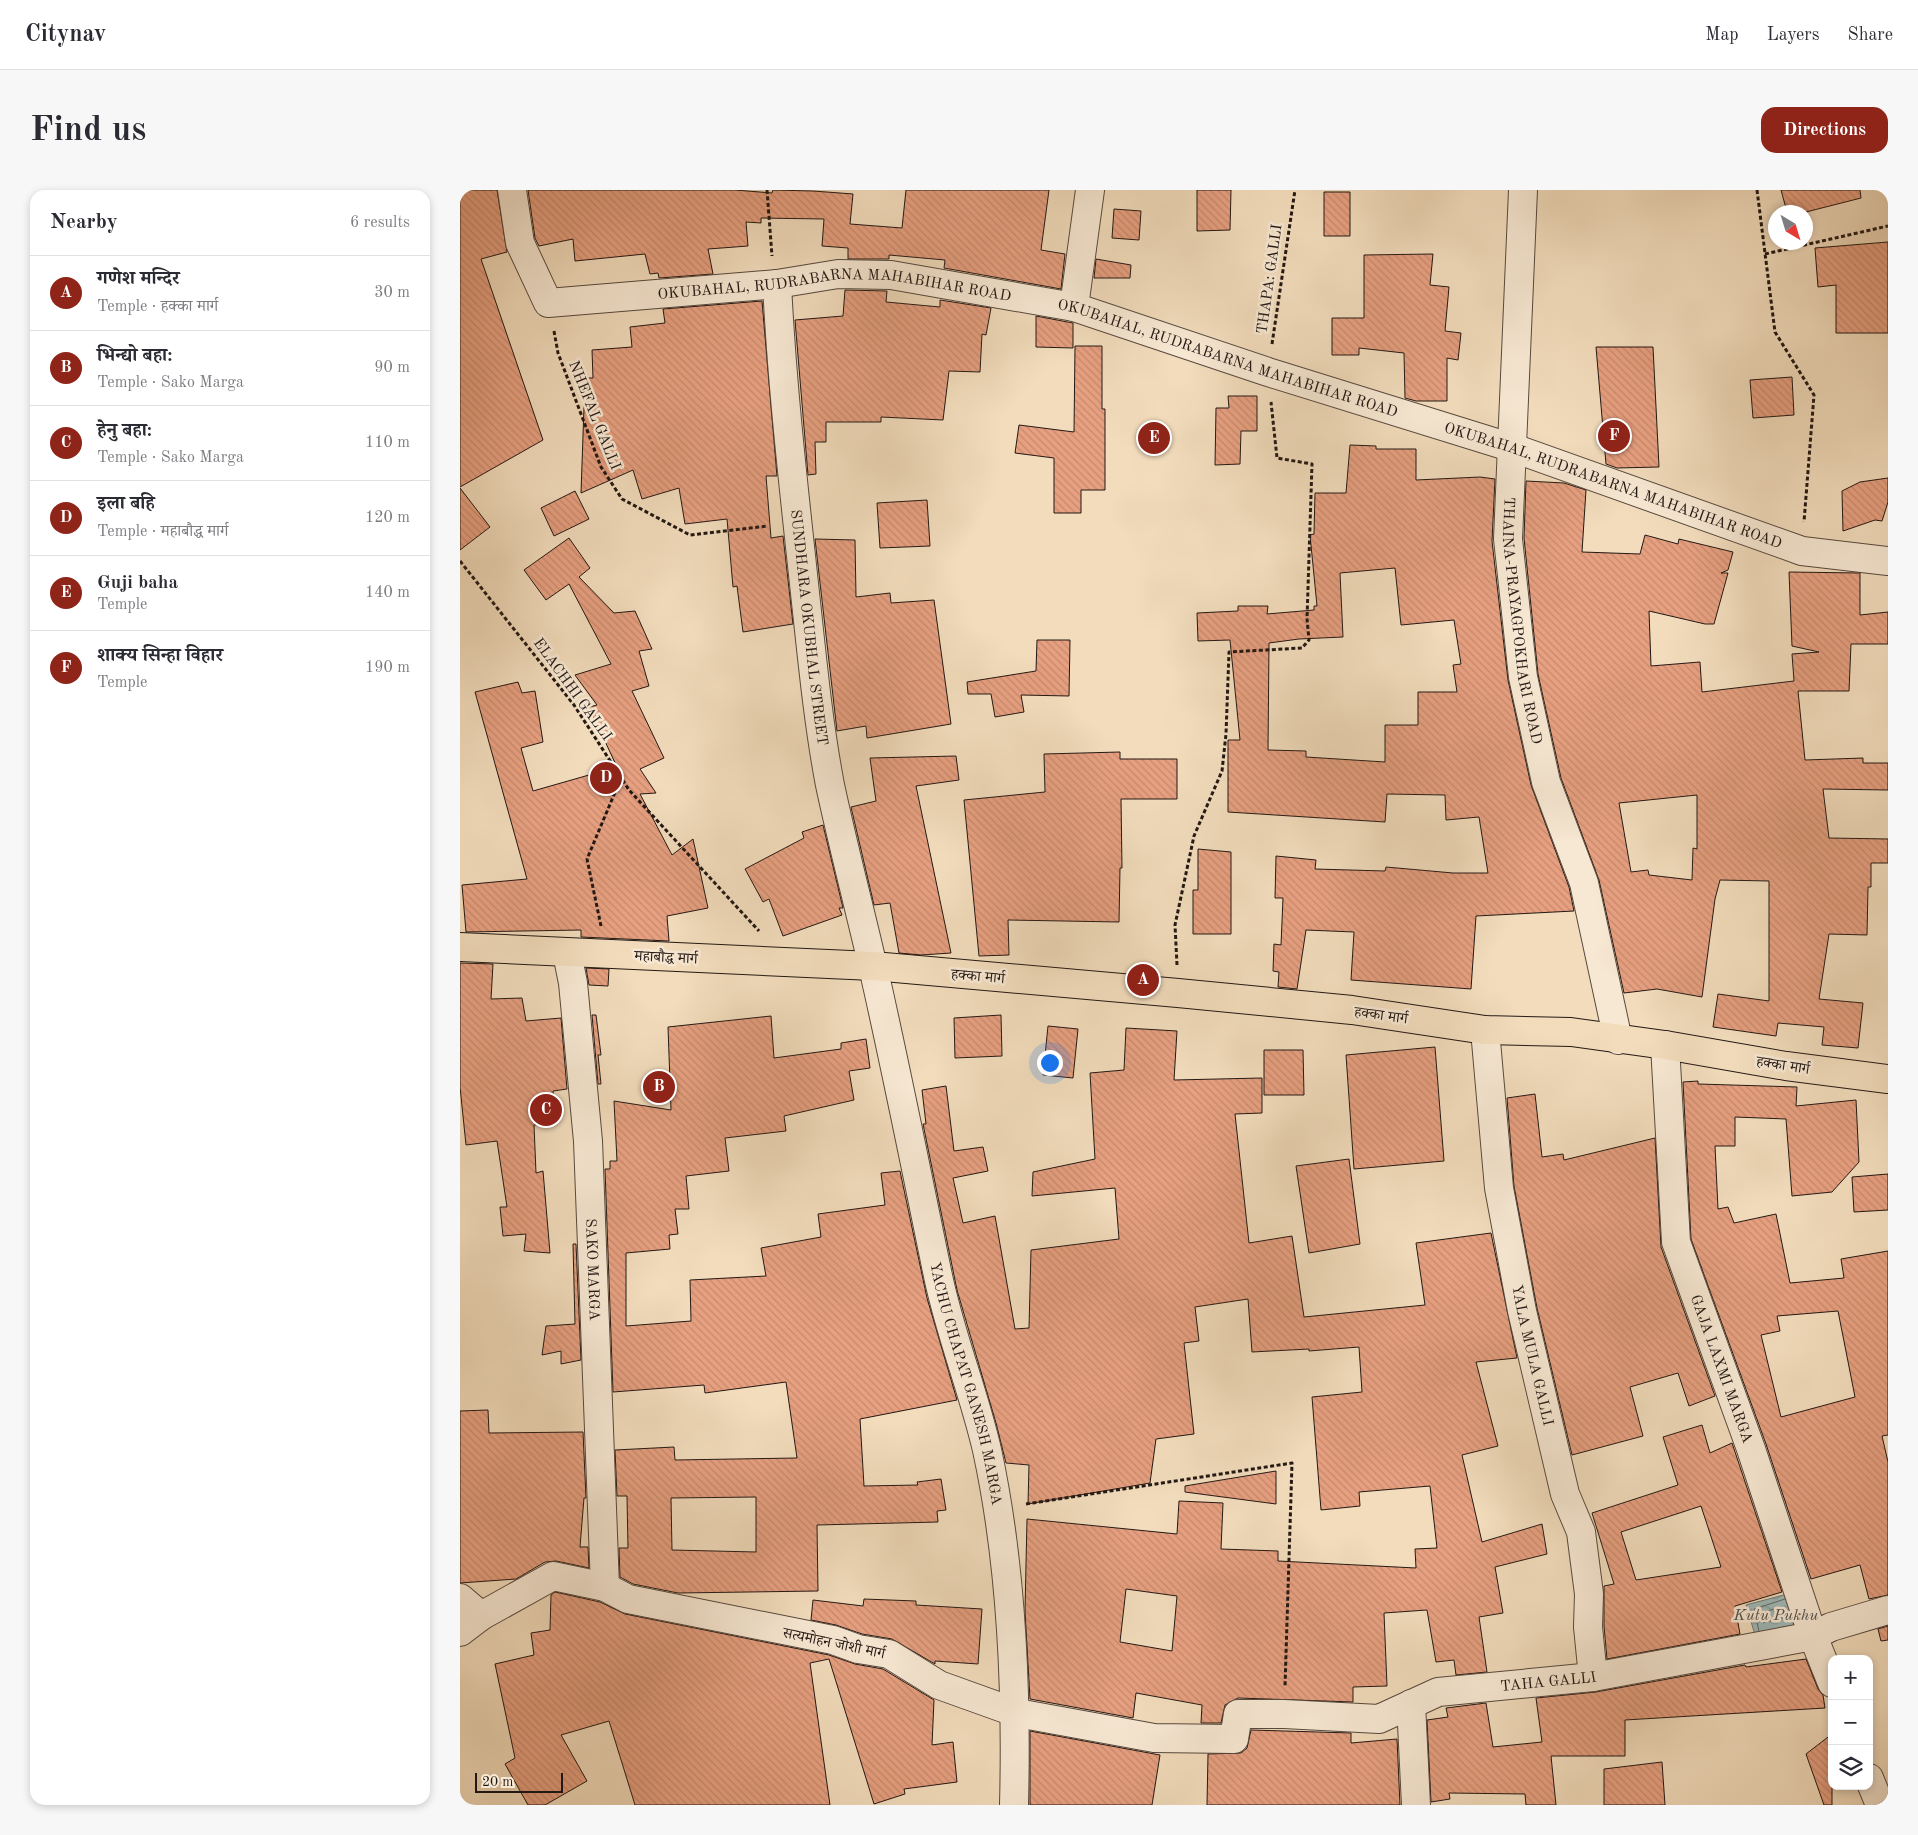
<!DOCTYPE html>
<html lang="en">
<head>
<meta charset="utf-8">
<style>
  :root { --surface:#fff; --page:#f7f7f7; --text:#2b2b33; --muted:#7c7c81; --line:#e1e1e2; --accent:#8f2418 }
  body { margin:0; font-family:"Old Standard TT","Noto Serif Devanagari",serif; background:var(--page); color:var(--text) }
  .controls { position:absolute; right:15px; bottom:15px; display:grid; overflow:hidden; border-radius:10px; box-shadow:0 2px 8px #0003 }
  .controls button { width:45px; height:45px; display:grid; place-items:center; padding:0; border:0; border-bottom:1px solid var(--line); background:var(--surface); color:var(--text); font:25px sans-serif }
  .compass { position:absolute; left:1308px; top:15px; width:45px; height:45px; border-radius:50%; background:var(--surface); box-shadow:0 2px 8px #0003; rotate:142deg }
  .scale { position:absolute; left:15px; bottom:12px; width:88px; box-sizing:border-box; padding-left:5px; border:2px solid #231814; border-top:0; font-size:14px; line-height:18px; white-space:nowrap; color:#231814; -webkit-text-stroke:4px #f7e8d3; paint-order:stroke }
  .you { position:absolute; left:589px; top:872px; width:18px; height:18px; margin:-12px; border:4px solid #fff; border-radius:50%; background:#1a73e8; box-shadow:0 0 0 8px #1a73e833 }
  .badge { display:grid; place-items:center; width:32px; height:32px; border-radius:50%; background:var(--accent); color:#fff; font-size:16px; font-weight:700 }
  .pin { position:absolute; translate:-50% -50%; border:2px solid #fff; box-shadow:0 1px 5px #0006 }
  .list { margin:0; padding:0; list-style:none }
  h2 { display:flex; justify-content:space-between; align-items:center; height:65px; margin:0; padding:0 20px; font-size:21px }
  h2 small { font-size:16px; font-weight:400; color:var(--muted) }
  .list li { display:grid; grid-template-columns:32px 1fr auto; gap:15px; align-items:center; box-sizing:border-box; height:75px; padding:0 20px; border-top:1px solid var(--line) }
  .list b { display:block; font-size:19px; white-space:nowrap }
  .list p { margin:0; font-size:16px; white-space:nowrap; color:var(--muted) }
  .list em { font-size:16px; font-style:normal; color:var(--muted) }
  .icon { flex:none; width:28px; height:28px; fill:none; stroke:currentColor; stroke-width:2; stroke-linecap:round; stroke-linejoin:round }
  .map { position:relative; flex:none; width:1428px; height:1615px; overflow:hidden; border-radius:15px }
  header { display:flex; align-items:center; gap:30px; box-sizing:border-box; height:70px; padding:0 25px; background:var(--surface); border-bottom:1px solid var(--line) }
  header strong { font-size:24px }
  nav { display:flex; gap:28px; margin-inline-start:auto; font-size:18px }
  .intro { display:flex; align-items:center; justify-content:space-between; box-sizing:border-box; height:120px; padding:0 30px }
  h1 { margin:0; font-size:35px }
  .button { padding:12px 22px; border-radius:15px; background:var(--accent); color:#fff; font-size:18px; font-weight:700 }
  main { display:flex; gap:30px; padding:0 30px }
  aside { flex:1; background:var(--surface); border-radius:15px; box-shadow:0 2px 8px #0003 }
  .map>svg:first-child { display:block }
</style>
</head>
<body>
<header>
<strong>Citynav</strong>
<nav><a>Map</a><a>Layers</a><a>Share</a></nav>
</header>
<div class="intro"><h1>Find us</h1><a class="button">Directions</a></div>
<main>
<aside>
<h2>Nearby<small>6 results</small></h2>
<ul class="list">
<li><span class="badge">A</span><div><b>गणेश मन्दिर</b><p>Temple · हक्का मार्ग</p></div><em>30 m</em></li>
<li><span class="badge">B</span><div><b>भिन्द्यो बहा:</b><p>Temple · Sako Marga</p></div><em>90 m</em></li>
<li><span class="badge">C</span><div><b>हेनु बहा:</b><p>Temple · Sako Marga</p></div><em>110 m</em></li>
<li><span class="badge">D</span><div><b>इला बहि</b><p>Temple · महाबौद्ध मार्ग</p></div><em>120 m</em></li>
<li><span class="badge">E</span><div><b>Guji baha</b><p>Temple</p></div><em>140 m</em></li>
<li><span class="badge">F</span><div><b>शाक्य सिन्हा विहार</b><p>Temple</p></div><em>190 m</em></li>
</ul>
</aside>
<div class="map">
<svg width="1428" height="1615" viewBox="0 0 1428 1615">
  <defs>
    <pattern id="water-waves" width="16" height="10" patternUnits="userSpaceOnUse" patternTransform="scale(1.25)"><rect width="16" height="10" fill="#9eb9b9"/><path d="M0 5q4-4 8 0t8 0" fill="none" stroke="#889e9e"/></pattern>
    <pattern id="building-back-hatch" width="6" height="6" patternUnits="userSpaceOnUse" patternTransform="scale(1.25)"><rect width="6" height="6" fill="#e7a080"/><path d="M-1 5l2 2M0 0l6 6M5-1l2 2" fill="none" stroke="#c6896e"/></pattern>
  </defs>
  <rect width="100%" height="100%" fill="#f2dcbc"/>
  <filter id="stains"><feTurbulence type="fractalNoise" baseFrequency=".004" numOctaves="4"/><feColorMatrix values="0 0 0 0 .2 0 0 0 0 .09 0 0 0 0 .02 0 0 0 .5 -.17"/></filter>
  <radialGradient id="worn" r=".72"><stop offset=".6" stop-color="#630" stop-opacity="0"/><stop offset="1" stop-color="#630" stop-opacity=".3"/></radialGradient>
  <path fill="url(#water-waves)" stroke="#6d7977" d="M1331,1403L1340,1435L1296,1448L1286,1415Z"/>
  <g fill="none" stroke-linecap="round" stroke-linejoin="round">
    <path stroke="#606866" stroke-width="1" d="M1322,1417L1325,1427L1303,1433L1302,1423Z
      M1299,1441L1294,1419L1325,1409"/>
  </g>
  <path fill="url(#building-back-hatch)" stroke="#231814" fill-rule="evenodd" d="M0,0H37L47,62L21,69L83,250L0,297Z
    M68,0H275L312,3L313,0L353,1L393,4L390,34L442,38L446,0H589L581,60L605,64L601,99L484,78L485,70L429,65V69H388V58L362,56L364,29L301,28V33L286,32L288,56L248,59L253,84L199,88L198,83L190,84L185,64L115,71L113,49L79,56L75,48Z
    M737,0H771L770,40L737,41Z
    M1321,0H1400L1401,8L1346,22H1327Z
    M864,2H890V46H864Z
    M654,19L681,21L679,50L652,48Z
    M1428,52V143H1376V95L1358,97L1355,58Z
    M973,64L970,95L989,97L985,141L1001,143L998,170L987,168V211H956L945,208L944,163L899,158V165H872V128H904V65Z
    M636,69L671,75L670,88H634Z
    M385,100L427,101L426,112L480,117V110L531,118L526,145L522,144L520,182L489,181L483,230L421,227V232H366V252H355L356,284L348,285L335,130L383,126Z
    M302,111L317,286H306L311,348L323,346L333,434L283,442L277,396L273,397L267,329L225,334L219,298L182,309L173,280L121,303L125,188H133L132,160L172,157L170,137L205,133L203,119Z
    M576,126L613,133V158L576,157Z
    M615,156H642V219H645V300H621V323H594V268L555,263L559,235L614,242Z
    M1136,157H1193L1199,277L1157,278L1146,274Z
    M1332,187L1334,225L1293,228L1290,190Z
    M768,206H797V241H781L780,274L755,275L756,218H769Z
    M890,255L916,256V259H956V290L1020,287L1035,289L1032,351L1048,490L1071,595L1109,697L1114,721L1016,726L1011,799L891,790L894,742L846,740L837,799L818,797L819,782L813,781L814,754L821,755L823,708H815L816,666L856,670L855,679L925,681L926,677L993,683H1028L1019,627L986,630L985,605L927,604L925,632L768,622V550H780L770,450L738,451L737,423L778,421V416H808L807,424L854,420V416H857L850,345L854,344L855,303H886ZM935,378L941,435L994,430L1001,474L993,475L997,502H958V535H925V572L846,567V561L808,560L809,453L839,449L883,447L880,383Z
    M1428,288V312L1422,331L1415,330L1383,341L1382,301L1400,292Z
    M1066,291L1104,293L1126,300L1122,362L1180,364L1185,345L1218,354L1219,349L1273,362L1268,380L1261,383H1268L1254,434H1245L1189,421L1191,476L1240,472L1242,502L1334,491L1332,464L1359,462L1332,456L1329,382L1400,383V425L1428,422V454H1391L1389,501H1338L1345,570L1403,568V573H1428V600L1363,599L1369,648L1428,649V673H1411V697H1408L1407,745L1369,744L1359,809L1403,813L1398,858L1362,855L1364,837L1318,833L1316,846L1253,837L1258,804L1309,811V691L1260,690L1255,709L1242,807L1197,799L1164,803L1139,690L1101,588L1078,484L1064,348ZM1237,605V659L1233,658L1232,690L1189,685L1188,680L1171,682L1159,613Z
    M0,298L30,337L0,360Z
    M115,301L129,329L94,346L81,318Z
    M467,310L470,356L420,358L417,313Z
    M109,348L130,378L119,387L154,423L175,421L192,459L179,461L189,496L172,501L204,568L180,579L196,603L180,604L212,665L233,649L248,718L207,726L209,751L121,747V740L6,742L2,695L67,689L15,502L58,492L62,503L75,501L83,552L61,558L73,601L157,577L129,517L137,515L115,485L151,474L109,394L86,410L64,380Z
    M355,349L395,350L396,407L430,403L431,413L474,410L491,534L407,548L406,536L377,541Z
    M577,450H610L609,506L561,505L564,522L535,527L531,504H508L507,492L576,481Z
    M660,562V569H717V609H661L662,678H660L659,732L548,730L549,765L519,766L504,610L585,602L584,564Z
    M496,566L499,590L456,596L491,763L461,765L439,763L430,713L414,715L391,617L416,611L410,568Z
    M363,635L383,718H379L382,725L323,746L309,709L303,712L285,679L344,648L342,642Z
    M738,659L771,662V744H733V700H738Z
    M0,773L33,774L31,809L62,808L66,831L101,828L107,899L93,901L96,933L74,935L76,983L83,981L90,1063L64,1061L66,1044L43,1046L40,1017H47L37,951L6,955L0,897Z
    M126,778L149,779L148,796L129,795Z
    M132,825H136L141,865H138L141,894H138Z
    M541,825L542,866L495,868L494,828Z
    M311,826L314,868L381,859V853L406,849L410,878L389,881L394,910L324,926L326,941L265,948L269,981L226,986L229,1019H215L218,1044L209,1045L210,1059L166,1063V1136L231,1131L230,1090L306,1086L301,1058L361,1047L358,1024L425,1015L421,983L440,981L467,1108L497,1210L400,1229L404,1296L458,1295L457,1292L481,1289L486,1320L477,1321L478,1332L357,1335L358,1401L218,1403L173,1394L160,1387L159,1358H168L167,1306H157L155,1260L214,1257L215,1270L337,1268L326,1192L245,1203L244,1195L153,1202L145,979H150V971H157L154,911L211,920L208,837ZM296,1307V1362L212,1360L211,1308Z
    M588,836L618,839L613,888L583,885Z
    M666,838L717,841L714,890L802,888V923L775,924L789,1053L832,1046L844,1127L965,1115L956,1053L1031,1043L1057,1168L1016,1172L1038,1256L1002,1265L1022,1352L1082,1334L1087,1364L1035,1377L1043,1423L1019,1427L1027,1482L996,1485L994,1470L976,1472L967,1420L924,1423L927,1496L893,1497V1512L778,1508L765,1515L761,1533H741L742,1515L676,1503L673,1528L570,1509L565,1421L567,1329L717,1344L719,1311L763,1313L761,1359L818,1361V1371L956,1378L955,1359L977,1358L970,1296L899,1302L900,1316L861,1320L852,1207L902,1202L899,1157L849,1161V1159L792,1162L788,1109L735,1117L739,1151L724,1153L734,1244L696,1249L690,1293L568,1314L569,1275L546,1273L536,1233L497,1100L463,934H466L462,900L486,896L494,961L523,957L528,981L493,988L503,1033L535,1026L555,1139L569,1138L571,1060L659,1049L655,998L572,1006L573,982L635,969L630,883L664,880ZM666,1399L717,1406L712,1461L660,1452Z
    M975,857L984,971L894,979L886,865Z
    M804,860H843L844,905H804Z
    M1238,891V894L1337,897L1336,916L1396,910L1399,972L1372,1002L1332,1006L1326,929L1275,927V956H1255L1258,1019L1268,1017L1274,1033L1316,1024L1330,1093L1384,1088L1381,1069L1428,1061V1245L1422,1246L1428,1272V1405L1409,1409L1400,1375L1351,1389L1306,1254L1231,1049L1223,892ZM1378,1121L1395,1207L1321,1227L1301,1145L1320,1141L1317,1126Z
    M1075,904L1082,967L1103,964L1104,970L1195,948L1201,1057L1255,1206L1229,1216L1218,1183L1170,1197L1183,1246L1112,1265L1077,1118L1054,996L1047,908Z
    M889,969L900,1054L849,1063L836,976Z
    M1428,984V1020L1394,1022L1392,987Z
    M113,1054H116L121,1170L101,1174V1161L82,1165L86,1136L115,1134Z
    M28,1220L29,1243L123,1242L126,1308H124L120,1357H128L129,1378L96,1371L85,1372L56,1389L0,1393V1221Z
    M1242,1235L1250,1263L1272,1253L1322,1402L1275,1416L1280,1444L1147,1469L1144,1436V1396L1154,1394L1132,1323L1218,1295L1203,1247ZM1241,1316L1261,1377L1176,1390L1161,1342Z
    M816,1281V1314L725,1302V1296Z
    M95,1402L140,1412L165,1424L369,1465L395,1474L423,1479L474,1510L472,1555L493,1552L497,1592L444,1599L445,1604L414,1614L369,1469L350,1473L370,1615H175L149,1531L101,1545L127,1591L85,1615H68L45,1574L55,1568L35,1474L74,1465L71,1443L90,1440L91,1405Z
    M404,1409L456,1411V1415L522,1419L518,1474L475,1471V1474L432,1449L402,1444L376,1435L351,1430L353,1410L403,1416Z
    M1428,1436V1450L1421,1451L1418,1439Z
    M1346,1469L1358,1499L1363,1505L1365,1518L1165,1530V1566H1091L1096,1615H1066L1065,1604L989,1603L990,1609L971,1612L967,1530L988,1527L986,1518L1026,1513L1033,1557L1082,1552L1076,1508L1136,1502L1285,1475L1286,1477Z
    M791,1540L891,1543V1553L937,1549L940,1615H747L748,1564L781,1563L787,1558Z
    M570,1541L700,1565L692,1615H570Z
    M1372,1544V1615H1364L1346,1564Z
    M1202,1572L1205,1615H1144V1579Z"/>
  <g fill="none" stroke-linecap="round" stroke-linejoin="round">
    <defs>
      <g id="minor">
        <path id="s1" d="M52,0L60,53L88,113L317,94L378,84L431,85L614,117L808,182L1053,258L1342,361L1428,371"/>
        <path id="s2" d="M1063,0L1048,349L1063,487L1086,592L1124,693L1158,850"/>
        <path id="s3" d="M317,94C322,197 334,300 345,403C352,467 358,532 370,595C383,656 399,716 413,777C436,878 456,979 477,1081C489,1142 513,1199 527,1260C552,1376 557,1496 554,1615"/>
        <path d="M614,117L630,0"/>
        <path id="s4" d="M107,763L113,793L128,951L145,1397"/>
        <path id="s5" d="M1025,840L1039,998L1062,1121L1105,1304L1121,1342L1129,1404L1128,1437L1133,1487"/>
        <path id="s6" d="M1205,855L1216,1052L1291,1259L1353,1446L1372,1493"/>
        <path d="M0,1408L21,1426"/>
        <path id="s7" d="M0,1442L21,1426L93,1386L145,1397L168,1409L373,1450L398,1459L429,1464L479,1495L557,1523L694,1548L774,1549L778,1524H824L919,1529L978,1502L1133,1487L1353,1446L1371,1437L1428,1420"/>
        <path d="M951,1514L956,1615"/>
        <path d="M1409,1588L1420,1615"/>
      </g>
      <path id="major" d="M0,757L413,776L718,803L892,820L1025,840L1111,842L1205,855L1326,876L1428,889"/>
    </defs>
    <use href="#minor" stroke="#57493e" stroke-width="30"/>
    <use href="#major" stroke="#231814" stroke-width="30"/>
    <path stroke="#231814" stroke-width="3" stroke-dasharray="4 2.5" stroke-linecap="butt" d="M307,0L312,66
      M1297,0L1315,142L1354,205L1344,332
      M1305,64L1428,36
      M94,141L98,163L141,277L162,309L230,345L308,336
      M812,154L835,0
      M0,371L114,515L169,600L299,741
      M141,736L127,669L161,588
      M717,775L715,735L734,646L762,581L766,544L769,462L842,458L849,450L847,429L852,274L817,268L811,212
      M566,1314L832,1273L825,1496"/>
    <use href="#minor" stroke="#f7e8d3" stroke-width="28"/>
    <use href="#major" stroke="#f2dcbc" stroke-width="28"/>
  </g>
  <g text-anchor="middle" stroke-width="5" stroke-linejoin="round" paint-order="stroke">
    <g font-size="15" fill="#231814" stroke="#f7e8d3">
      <text transform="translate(809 89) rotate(-82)" y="5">THAPA: GALLI</text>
      <text dy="5" stroke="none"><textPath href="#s1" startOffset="408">OKUBAHAL, RUDRABARNA MAHABIHAR ROAD</textPath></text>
      <text dy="5" stroke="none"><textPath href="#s1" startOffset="812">OKUBAHAL, RUDRABARNA MAHABIHAR ROAD</textPath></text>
      <text transform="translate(135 225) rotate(68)" y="5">NHEFAL GALLI</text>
      <text dy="5" stroke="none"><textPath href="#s1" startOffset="1218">OKUBAHAL, RUDRABARNA MAHABIHAR ROAD</textPath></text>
      <text dy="5" stroke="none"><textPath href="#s2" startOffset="432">THAINA-PRAYAGPOKHARI ROAD</textPath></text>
      <text dy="5" stroke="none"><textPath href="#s3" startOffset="345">SUNDHARA OKUBHAL STREET</textPath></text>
      <text transform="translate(113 499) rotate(54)" y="5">ELACHHI GALLI</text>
      <text transform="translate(206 767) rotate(3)" y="5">महाबौद्ध मार्ग</text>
      <text transform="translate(518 786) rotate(5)" y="5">हक्का मार्ग</text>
      <text transform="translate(921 825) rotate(8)" y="5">हक्का मार्ग</text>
      <text transform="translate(1323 875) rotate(9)" y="5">हक्का मार्ग</text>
      <text dy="5" stroke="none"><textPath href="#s4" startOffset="318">SAKO MARGA</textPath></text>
      <text dy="5" stroke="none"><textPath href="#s5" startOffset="329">YALA MULA GALLI</textPath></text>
      <text dy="5" stroke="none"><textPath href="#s6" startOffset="332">GAJA LAXMI MARGA</textPath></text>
      <text dy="5" stroke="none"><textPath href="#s3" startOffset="1118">YACHU CHAPAT GANESH MARGA</textPath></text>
      <text transform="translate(374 1453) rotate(12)" y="5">सत्यमोहन जोशी मार्ग</text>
      <text dy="5" stroke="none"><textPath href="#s7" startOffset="1158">TAHA GALLI</textPath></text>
    </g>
    <g font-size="16" font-style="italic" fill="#4e504e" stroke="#f7e8d3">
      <text x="1316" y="1430">Kutu Pukhu</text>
    </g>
  </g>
  <rect width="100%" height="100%" filter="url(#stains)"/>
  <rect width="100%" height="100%" fill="url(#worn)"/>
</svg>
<div class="controls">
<button>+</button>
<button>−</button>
<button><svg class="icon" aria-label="layers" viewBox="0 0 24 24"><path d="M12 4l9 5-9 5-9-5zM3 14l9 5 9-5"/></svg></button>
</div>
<svg class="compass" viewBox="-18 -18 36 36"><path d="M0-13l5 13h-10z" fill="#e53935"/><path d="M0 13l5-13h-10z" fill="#7c7c81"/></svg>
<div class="scale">20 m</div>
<div class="you"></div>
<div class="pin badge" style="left:683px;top:790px">A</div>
<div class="pin badge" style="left:199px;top:897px">B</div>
<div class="pin badge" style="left:86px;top:920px">C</div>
<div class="pin badge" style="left:146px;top:588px">D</div>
<div class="pin badge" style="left:694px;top:248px">E</div>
<div class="pin badge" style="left:1154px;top:246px">F</div>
</div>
</main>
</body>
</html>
